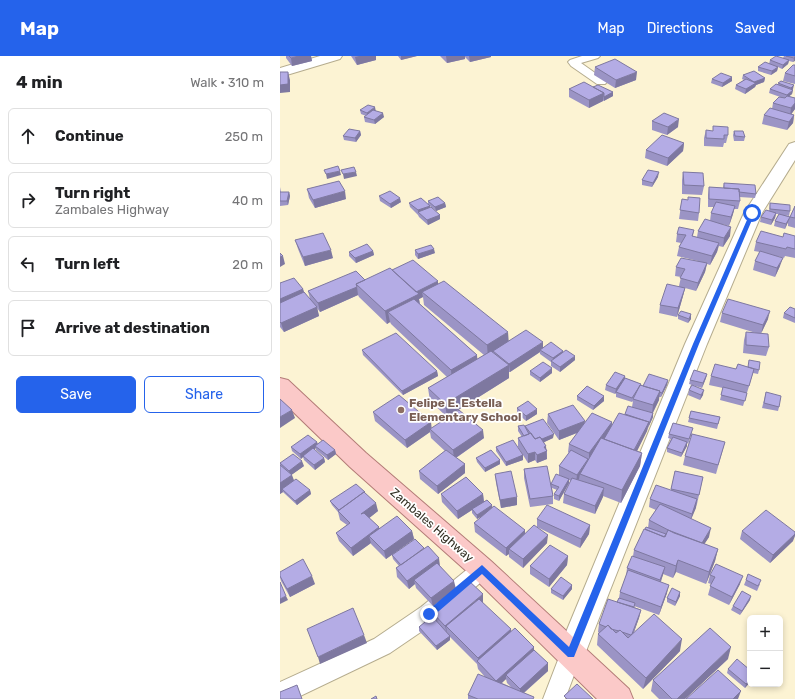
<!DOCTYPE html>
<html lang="en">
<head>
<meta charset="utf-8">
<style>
  :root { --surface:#fff; --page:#f2f2f2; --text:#202124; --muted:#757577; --line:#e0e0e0; --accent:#2563eb }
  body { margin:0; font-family:Rubik,sans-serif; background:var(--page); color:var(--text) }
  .controls { position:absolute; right:12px; bottom:12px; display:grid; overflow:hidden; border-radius:6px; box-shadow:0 2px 6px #0003 }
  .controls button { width:36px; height:36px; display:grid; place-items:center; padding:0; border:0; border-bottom:1px solid var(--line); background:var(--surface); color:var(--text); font:20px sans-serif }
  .stop { position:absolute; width:12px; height:12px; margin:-9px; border:3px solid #2563eb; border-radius:50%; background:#fff }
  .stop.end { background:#2563eb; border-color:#fff; box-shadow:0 1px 4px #0008 }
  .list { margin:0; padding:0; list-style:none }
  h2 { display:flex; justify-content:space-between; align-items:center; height:52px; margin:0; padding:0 16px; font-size:17px }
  h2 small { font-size:13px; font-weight:400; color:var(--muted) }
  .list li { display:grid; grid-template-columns:26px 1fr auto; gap:12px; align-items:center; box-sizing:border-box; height:56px; margin:0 8px 8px; padding:0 8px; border:1px solid var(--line); border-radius:6px }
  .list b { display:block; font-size:15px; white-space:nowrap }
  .list p { margin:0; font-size:13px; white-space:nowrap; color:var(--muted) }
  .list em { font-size:13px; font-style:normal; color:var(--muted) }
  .actions { display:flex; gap:8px; padding:12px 16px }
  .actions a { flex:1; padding:9px 0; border:1px solid var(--accent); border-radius:6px; text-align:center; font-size:14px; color:var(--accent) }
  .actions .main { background:var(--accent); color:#fff }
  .icon { flex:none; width:22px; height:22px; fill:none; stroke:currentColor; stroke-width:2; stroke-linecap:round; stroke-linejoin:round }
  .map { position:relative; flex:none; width:515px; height:643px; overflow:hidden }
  header { display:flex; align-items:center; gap:24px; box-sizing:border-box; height:56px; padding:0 20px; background:var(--accent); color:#fff }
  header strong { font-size:19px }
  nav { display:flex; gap:22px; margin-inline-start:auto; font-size:14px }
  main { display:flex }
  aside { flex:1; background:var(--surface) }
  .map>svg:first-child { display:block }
</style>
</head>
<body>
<header>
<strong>Map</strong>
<nav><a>Map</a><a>Directions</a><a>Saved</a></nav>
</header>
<main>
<aside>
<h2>4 min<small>Walk · 310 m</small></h2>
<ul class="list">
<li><svg class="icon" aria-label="ahead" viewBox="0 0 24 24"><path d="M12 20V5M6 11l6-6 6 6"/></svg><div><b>Continue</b></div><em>250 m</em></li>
<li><svg class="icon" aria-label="right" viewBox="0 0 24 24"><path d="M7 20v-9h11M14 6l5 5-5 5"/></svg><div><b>Turn right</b><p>Zambales Highway</p></div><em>40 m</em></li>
<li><svg class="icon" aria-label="left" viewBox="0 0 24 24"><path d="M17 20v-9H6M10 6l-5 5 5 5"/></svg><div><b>Turn left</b></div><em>20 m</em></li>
<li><svg class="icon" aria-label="arrive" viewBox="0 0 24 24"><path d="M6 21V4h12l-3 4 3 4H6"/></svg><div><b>Arrive at destination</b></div></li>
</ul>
<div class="actions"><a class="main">Save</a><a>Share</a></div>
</aside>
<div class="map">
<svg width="515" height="643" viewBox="0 0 515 643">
  <rect width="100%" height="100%" fill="#fcf3d3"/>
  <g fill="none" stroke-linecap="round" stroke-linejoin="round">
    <defs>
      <path id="street" d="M302,0H320L318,2L301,7L325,24L327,26L325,28H317L291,10L288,6L290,4Z
        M202,504L209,507L212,513L209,519L157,565L110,597L14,643H0V626L94,583L141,551L195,507Z
        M291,588L299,591L302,598L285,643H263L283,591Z"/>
      <path id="secondary" d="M40,0H62L60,3L0,21V12Z
        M515,86V104L482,157L427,288L301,608L291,611L281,608L277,598L405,288L464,157L509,88Z"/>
      <path id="primary" d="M0,322L8,324L86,397L211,505L349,633L353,643H317L193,521L70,411L0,343Z"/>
    </defs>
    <use href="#street" stroke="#b5ac8e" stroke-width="2"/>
    <use href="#secondary" stroke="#b5ac8e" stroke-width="2"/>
    <use href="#primary" stroke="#b37c77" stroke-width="2"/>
    <use href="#street" fill="#fff" fill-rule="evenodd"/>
    <use href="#secondary" fill="#fff" fill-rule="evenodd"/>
    <use href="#primary" fill="#fbc9c8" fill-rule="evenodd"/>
  </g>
  <path fill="#9b94c5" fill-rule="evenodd" d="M6,0H31L32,5L12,10L6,2Z
    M71,0H96V4L77,9Z
    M118,0H137L121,4Z
    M160,0H211V1L190,6L185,1V3L167,7Z
    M504,0H515L513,6L509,5L508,8L502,13L498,11L497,15L491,19L478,15V11L489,8L490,4L503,2Z
    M515,9V28L503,25L505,17Z
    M315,11L356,24L335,32L314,19Z
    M463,19L485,22L484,26L476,29L475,31L465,38L455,33L456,29L464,24L462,23Z
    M452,21V25L442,31L431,27L432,23Z
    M501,25L513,33L512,38L509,40L515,42V53L511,58L514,59L513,67L507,74L482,68L484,59L492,53L493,47L503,42L489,37L490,33L498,28Z
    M313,31L333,36V40L309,52L289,41V33Z
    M80,54L96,55L104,61L95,68L85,66L84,61L86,60L81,58Z
    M372,65L398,71L387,79L372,74Z
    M426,74L448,79L446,87H444L443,91L424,90V82Z
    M80,75L81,79L76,86L64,84L63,80Z
    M454,75L465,81L464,85H454L453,79Z
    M404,87L403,95L387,110L365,102L366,94Z
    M403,116L424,130L422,139L402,138V124Z
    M378,121L372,131L362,129V124Z
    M444,127L476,138L475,142L459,141L460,145L458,153H454L453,158L449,170L442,168L450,180L443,191L439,190L437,196L430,209L427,208L425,216L416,235L405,232L403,240L397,261L379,257L380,249L399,230L401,221L395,220L396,211L418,205L397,200L399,191L401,187L396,186L397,178L414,174L413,180L417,181L418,175L430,165L431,157L434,151H428V139L429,131L443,132Z
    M0,131L1,136H9L10,140L8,149L0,150Z
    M27,133L66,143L35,152L29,142Z
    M99,140L121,146L111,152L100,145Z
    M402,143L408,144L419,157L418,165L399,163Z
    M148,145L165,147L166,151L156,155L150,150V151L160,159V163L148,169L139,161L138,159L130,151L129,147L148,148Z
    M490,147L510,155L509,160L505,159L510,161L515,150V172L508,170V166L505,173L494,170L495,165L499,158H496L495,162L491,169L480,166L481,161L489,155Z
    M515,180V202L505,200L504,202L497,200L500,210L495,221L473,214L475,205L480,196L474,195L476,186L503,181Z
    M15,184L53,202L25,210L18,193Z
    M135,194L155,197L138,203L135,199Z
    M93,195L94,199L76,207L69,200V196Z
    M112,214L158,228L229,285L263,292L283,295V297L295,304L280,316L271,310V306L260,298V296L230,316H229V322L167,361L150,345L148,332L167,321L111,268L110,266L107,268L79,241L78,239L40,256L37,252L39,260L4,276L0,271V227L23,233L24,237L30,243L28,235L85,224ZM143,241L144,249L204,299L197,303V299L140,248L139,243Z
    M515,253V267L503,262L504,257Z
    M442,257L488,263L481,277L489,291L486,300L463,297L464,284L466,276L476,277L440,266Z
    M411,258V263L408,267L398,263V259Z
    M82,294L157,315L158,320L123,339L83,299Z
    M458,308L479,314L478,318L473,317L463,350L440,344L443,332L429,329L431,320L456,313Z
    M250,315L272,317L260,326L250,319Z
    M427,318L426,322L422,332L409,328L410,324Z
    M345,320V322L361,328V329L363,330L388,324L387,329L381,341H379V344L373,357V361L368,372L367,375L357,395L362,397L360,410L341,447L323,440L315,458L283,447L284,438L291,425L289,424V427L279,445L274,443V438L277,434L272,432L273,440V448L250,451L244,422V413L271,428L283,421L279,419V410L289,397L288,396L289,388L297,377L279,384L267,367L268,358L305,367L332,366V369L345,358L352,351L353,345L352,346L336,341V337L335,338L325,334L326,329Z
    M409,334L423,339L420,344L408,339Z
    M486,336L499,351L498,355L482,352Z
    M297,340H324V345L313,354L297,344Z
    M237,352L257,358L246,365L237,357Z
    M411,355L440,361L437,373L408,366Z
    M93,356L152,372L204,382L176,402L185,408V417L158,438L140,423L139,415L165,395L151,382L150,376L127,392L95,365Z
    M238,370L245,372V370L273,382L264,386L267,395V403L257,407L255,404L248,407L238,391V382L242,381L238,375Z
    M412,377L408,388L407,387V390L401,401L387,396V392L391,383L388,382L389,378Z
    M37,386L38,388L55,394L56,398L48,404L36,394V392L34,394L44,402L45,406L35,414L24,404L23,401L21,403L12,395L11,391Z
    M445,386L436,418L403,409L405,400Z
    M216,391L243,399V404L226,410L216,395Z
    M196,402L220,408L205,416L197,406Z
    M0,407L24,410L11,419L14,425L30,434L31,438L17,449L4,437L3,436L0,438Z
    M395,415L423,421L417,448L411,463L429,481L424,488L438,493L435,505L426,528L396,516L393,522L383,518L381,526L387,537L379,559L354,550V551L361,554L359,562L354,576L400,595L363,633L317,589L318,578L319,577L318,576L319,568L337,546L339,542L340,536L346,520L347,512L353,500L354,494L365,473L368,472L369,464L376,454L369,451L370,443L391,434Z
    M215,418L237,449L221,452L216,427Z
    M85,437L98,455L89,462L99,471V472L132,475L134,483L106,503L91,488V487L73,500L59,485L56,477L67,469L60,464L58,456L52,449L50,445Z
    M161,438H203L204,446L212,449V452L245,474V477L267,487L243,512L229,501V498L226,500L195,476L194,467L205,458L197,463L192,457V454L178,463L162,446Z
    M257,463L310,469L309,478L300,492L257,471Z
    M462,475L513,485L490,507L460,483Z
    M112,499L160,510L176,533L153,550L136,532L135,528L129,533L117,521L116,512L119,510L113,503Z
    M288,500L287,509L269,531L250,518V510Z
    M0,516L35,528L10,541L1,525L0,521Z
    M430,519L460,528L449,549L428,539L431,528L428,527Z
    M466,524L480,528L477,535L464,529Z
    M292,529V533L283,544L271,537V533Z
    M400,536V540L395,550L387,546V542Z
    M470,544L460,559L451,554L453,550Z
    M203,547L231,576L254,594L268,615L244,637L254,643H188V639L205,621L198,613L197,608L170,581V584L157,594L139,575V571L152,561L151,555ZM226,623L227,627L231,631L222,627Z
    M448,603L405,643H379L371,635L373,624Z
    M448,613L470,614V626L465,632L447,617Z"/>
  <path fill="#7e78a0" d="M19,0H31L32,5L12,10L11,2Z
    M79,0H96V4L77,9L75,1Z
    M121,0H137L121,4Z
    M166,0H185V3L167,7Z
    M189,0H211V1L190,6Z
    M515,1V5L513,6L514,2Z
    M509,4L508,8L502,13L503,9Z
    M498,11L497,15L491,19L492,15Z
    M8,16L10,24V36L0,37V29Z
    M357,16L356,24L335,32L336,24Z
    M452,21V25L442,31L443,27Z
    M485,22L484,26L476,29L475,31L465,38L466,33L474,26Z
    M514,29L513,33L510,36L511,32Z
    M513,34L512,38L506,43L507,39Z
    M333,36V40L324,45V41Z
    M324,37L323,45L309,52V44Z
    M515,47V53L510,60L511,52Z
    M95,51L96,56L88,61L87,57Z
    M103,57L104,61L95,68L94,64Z
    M514,59L513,67L507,74L509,66Z
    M399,63L398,71L387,79L388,71Z
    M80,75L81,79L76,86L75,82Z
    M404,87L403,95L387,110L388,102Z
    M60,115L61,119L47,123L46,118Z
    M76,116L77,120L64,123L63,118Z
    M379,116L378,121L372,131L373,127Z
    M65,135L66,143L35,152L33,144Z
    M9,136L10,140L8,149L7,145Z
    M120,142L121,146L111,152L110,148Z
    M165,147L166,151L156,155L155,151Z
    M150,150V154L138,157V154Z
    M455,150L453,158L449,170L451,161Z
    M496,157L495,162L491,169L492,164Z
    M160,159V163L148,169L147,164Z
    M510,162L508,166L505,173L506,168Z
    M451,171L450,180L443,191L444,182Z
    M439,187L437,196L430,209L432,200Z
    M154,193L155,197L138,203V198Z
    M51,194L53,202L25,210L23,201Z
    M93,195L94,199L76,207L75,202Z
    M3,200L5,208L0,211V201Z
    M503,202L500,210L495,221L497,212Z
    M427,207L425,216L416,235L418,227Z
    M158,225V234L142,236L143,241L139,243L140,251L108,256L110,266L107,268L105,255L136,236Z
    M77,231L78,239L40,256L38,247Z
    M405,232L403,240L397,261L398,252Z
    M23,233L26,242L0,253V243Z
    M37,251L39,260L4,276L1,267Z
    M490,255L488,263L481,278L483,269Z
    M411,258V263L408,267L409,263Z
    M228,276L229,289L213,295V298L208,302L207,289Z
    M263,286V295L260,294V296L230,316L229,308Z
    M283,295V299L273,307V302Z
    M197,299L198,312L172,326L171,314Z
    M295,300V304L280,316V311Z
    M229,309V322L167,361L165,348Z
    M272,312V317L260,326V322Z
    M157,315L158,320L123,339L122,335Z
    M427,318L426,322L422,332L423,327Z
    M345,320V325L335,338L336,333Z
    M388,324L387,329L381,341L382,337Z
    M424,334L423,339L420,344L421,339Z
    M380,335L379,344L372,358L373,349Z
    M324,340V345L313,354L314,350Z
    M257,353V358L246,365V360Z
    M12,354L15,362L0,372V361Z
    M373,357V361L368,372L369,368Z
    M305,365L304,374L279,384V375Z
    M151,366L152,375L150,373V376L127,392L125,384Z
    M332,366L331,374L300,418L299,423L296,427L297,419L309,403V397Z
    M369,366L367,375L353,403L354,395Z
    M203,374L204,382L174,403L173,394Z
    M274,378L273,382L256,390V385Z
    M37,386L38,391L35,390L36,392L24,401L23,400V401L21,403L20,398Z
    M407,386V390L401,401L402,397Z
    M266,390L267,403L257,407V399L264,391Z
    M55,394L56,398L48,404L47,399Z
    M255,396V404L248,407V398Z
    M362,397L360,410L341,447L342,434Z
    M243,399V404L226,410V406Z
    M44,402L45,406L35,414L34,409Z
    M220,404V408L205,416V412Z
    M22,405L24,410L10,420L9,415Z
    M185,408V417L158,438L157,430Z
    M12,419L15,427L2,433L3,436L0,438V427Z
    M289,423V427L279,445V440Z
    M324,432L323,441L315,458V450Z
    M30,434L31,438L17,449L15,445Z
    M203,438L204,447L192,453V454L178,463L177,455Z
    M237,441V449L221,452L220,444Z
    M417,443L416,452L410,466L412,458Z
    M96,447L98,455L83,467L81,458Z
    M212,449L213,454L197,463V459Z
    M310,469L309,478L300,492L301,483Z
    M99,471L101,479L89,480L91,487L73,500L71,492Z
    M431,472L429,481L418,498L420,490Z
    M245,474V483L229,493V498L226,500V492Z
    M132,475L134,483L106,503L104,495Z
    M515,478V480L513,485L490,507L493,499Z
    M268,479L267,487L243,512V503Z
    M438,493L435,505L426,528L429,516Z
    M288,500L287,509L269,531V523Z
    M159,502L160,510L134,524L135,528L129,533L127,525Z
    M398,504L396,516L393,522L396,510Z
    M385,511L383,519L378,532L380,524Z
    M32,520L35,528L10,541L7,533Z
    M463,520L460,528L449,549L452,541Z
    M174,525L176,533L153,550L151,542Z
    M292,529V533L283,544V540Z
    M389,529L387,537L379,559L381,551Z
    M400,536V540L395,550L396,546Z
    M203,538V547L170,574L166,570L167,577V578L165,570Z
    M6,540L8,544L0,548V543Z
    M471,540L470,544L460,559L462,555Z
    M361,554L359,562L350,587L352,580Z
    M231,573L232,581L199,607L198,602Z
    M84,579L87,587L40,608L38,601Z
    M170,580V584L157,594L156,590Z
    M402,583L400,595L363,633L366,622Z
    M254,591V599L226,619V623L216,632V625Z
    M451,591L448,603L405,643H397Z
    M268,607V615L240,640V633Z
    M470,624V626L465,632L466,628Z
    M461,635L458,643H453Z"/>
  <path fill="#b4ace5" stroke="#7e78a0" d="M9,0H19L11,2Z
    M496,0L509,4L503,9L490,4Z
    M506,0H515V1L514,2Z
    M335,3L357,16L336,24L315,11Z
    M485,6L498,11L492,15L478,11Z
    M513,9H515V20L505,17Z
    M474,15L485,22L474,26L463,19Z
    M0,16H8V28L0,29Z
    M441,17L452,21L443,27L432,23Z
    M466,23L476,27L466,33L456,29Z
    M501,25L514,29L511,32L498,27Z
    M304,26L324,37L309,44L289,33Z
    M496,28L513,34L507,39L490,33Z
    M318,29L333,36L324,41V37L313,31Z
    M507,40L515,42V47L511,52L493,47L499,41L505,42Z
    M88,49L95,51L87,57L80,54Z
    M490,52L514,59L509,66L484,59Z
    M93,54L103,57L94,64L84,61Z
    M384,57L399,63L388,71L372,65Z
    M433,70L448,71V79H444V83L426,82V74L433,75Z
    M69,73L80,75L75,82L63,80Z
    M454,75H463L465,81L455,80Z
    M382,79L404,87L388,102L366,94Z
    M58,110L60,115L46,118L44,114Z
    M74,111L76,116L63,118L61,114Z
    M368,114L379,116L373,127L362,124Z
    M403,116L423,117L424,130L404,129Z
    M59,125L65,135L33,144L27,133Z
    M444,127L475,129L476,138L459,136V133L444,132Z
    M429,131L459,133L460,145L429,143Z
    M110,135L120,142L110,148L99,140Z
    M0,136H9L7,145H0Z
    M158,141L165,147L155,151L148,145Z
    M408,141L420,142L419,157L400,154L402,143L408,144Z
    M141,142L150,150L138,154L129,147Z
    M436,146L455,150L451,161L431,157Z
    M490,147L510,149V155L490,153Z
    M515,150V162L510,161Z
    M151,151L160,159L147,164L138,156Z
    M486,154L496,157L492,164L481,161Z
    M499,158L510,161L506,168L495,165Z
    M425,163L451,171L444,182L418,175Z
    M399,171L414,174L412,180L439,187L432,200L399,191L406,179L397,178Z
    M481,175L503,181L504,177L515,180V193L507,191L506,193L476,186Z
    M43,177L51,194L23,201L15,184Z
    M87,188L93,195L75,202L69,196Z
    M151,189L154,193L138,198L135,194Z
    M480,195L503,202L497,212L475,205Z
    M0,197L3,200L0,201Z
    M401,202L427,207L418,227L400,222L405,213L396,211Z
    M133,204L158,225L136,236L112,214Z
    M110,212L139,238L105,255L76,228Z
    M76,215L85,224L76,228L77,231L38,247L28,235Z
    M14,222L23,233L0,243V227Z
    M164,225L228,276L207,289L142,236Z
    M387,228L405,232L398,252L380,249Z
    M24,236L37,251L1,267L0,266V247Z
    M134,243L197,299L171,314L108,256Z
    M448,243L490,255L483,269L442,257Z
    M510,251L515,253V262L504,257Z
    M401,255L411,258L409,263L398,259Z
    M246,274L263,286L229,308L213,295Z
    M466,276L488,278L489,291L466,289Z
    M116,277L157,315L122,335L82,294Z
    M271,286L283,295L273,302L260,294Z
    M286,294L295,300L280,311L271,305Z
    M211,295L229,309L165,348L148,332Z
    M469,304L480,306L479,314L468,311Z
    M263,306L272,312L260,322L250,315Z
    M435,308L456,313L458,308L474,313L469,330L431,320Z
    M414,314L427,318L423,327L410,324Z
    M335,316L345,320L336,333L326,329Z
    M369,318L388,324L382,337L379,336L380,335L363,330Z
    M345,322L361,328L352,342L336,336Z
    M360,329L380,335L373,349L353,343Z
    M412,329L424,334L421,339L409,334Z
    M307,330L324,340L314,350L297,340Z
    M443,331L467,337L465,345L441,339Z
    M486,336L501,340L499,351L484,347Z
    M119,339L151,366L125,384L93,356Z
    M0,343L12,354L0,361Z
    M248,345L257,353L246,360L237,352Z
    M293,349L305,365L279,375L268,358Z
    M348,350L373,357L369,368H368L369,366L345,358Z
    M179,354L203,374L173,394L150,373Z
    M411,355L440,361L438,368L409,362Z
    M312,357L332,366L309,397L289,388Z
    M339,357L369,366L354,394L324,383Z
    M263,363L274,378L262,383L260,381L255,383L245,370Z
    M393,367L413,372L409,383L389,378Z
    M244,369L249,378L244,380L238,370Z
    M251,377L255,383L260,381L266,390L264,391L267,395L257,399L255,396L248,398L238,382Z
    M412,378L445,386L438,409L405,400Z
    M28,379L37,386L20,398L11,391Z
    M393,381L407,386L402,397L387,392Z
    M321,382L362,397L342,434L300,418Z
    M43,384L55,394L47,399L35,390Z
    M233,384L243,399L226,406L216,391Z
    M33,392L44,402L34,409L23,400Z
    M166,394L185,408L157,430L139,415Z
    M211,394L220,404L205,412L196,402Z
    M291,394L308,403L297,419L279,410Z
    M13,398L22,405L9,415L0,407Z
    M0,409L12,419L0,427Z
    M267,410L273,440L250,443L244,413Z
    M231,415L237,441L220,444L215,418Z
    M395,415L423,421L419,439L391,433Z
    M276,418L289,423L279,440L274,438L279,431L271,428Z
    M186,421L203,438L177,455L161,438Z
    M292,422L324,432L315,450L284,438Z
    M16,423L30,434L15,445L2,433Z
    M76,428L85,436H84L59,454L50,445Z
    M376,429L417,443L412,458L370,443Z
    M84,436L96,447L81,458L84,457L99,471L71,492L56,477L70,467L58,455Z
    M207,444L212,449L197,459L192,453Z
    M380,448L431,472L422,487L394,477L369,464Z
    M267,449L310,469L301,483L257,463Z
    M214,450L245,474L226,492L194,467Z
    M486,454L515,476V478L493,499L462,475Z
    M117,460L132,475L104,495L89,480Z
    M254,469L268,479L243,503L229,493Z
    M366,471L386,478L384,481L365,473Z
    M364,473L385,481L388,474L438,493L429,516L398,504L396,510L354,494Z
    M135,483L144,492L121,509L112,499Z
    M270,489L288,500L269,523L250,510Z
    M148,490L159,502L127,525L116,512Z
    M352,500L385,511L380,524L347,512Z
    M23,503L32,520L7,533L0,520V516Z
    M157,507L174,525L151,542L134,524Z
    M436,508L463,520L452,541L430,530L435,521L430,519Z
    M348,514L389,529L381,551L340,536Z
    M468,518L481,524L478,530L466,524Z
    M281,521L292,529L283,540L271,533Z
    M188,524L203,538L165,570L151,555Z
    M0,526L6,540L0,543Z
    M392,532L400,536L396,546L387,542Z
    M462,535L471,540L462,555L453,550Z
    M339,542L355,547L354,551L337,546Z
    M199,543L231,573L198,602L166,570Z
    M328,543L361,554L352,578L351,579L342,576L340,574L339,575L331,573L328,569L326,571L319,568Z
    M73,552L84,579L38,601L27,573Z
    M374,558L402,583L366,622L318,578L328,569L336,577L340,574L348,582Z
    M152,560L170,580L156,590L139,571Z
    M235,572L254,591L216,625L197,605Z
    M430,572L451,591L397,643H392L373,624Z
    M254,594L268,607L240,633L226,619Z
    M457,603L470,614V624L466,628L448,613Z
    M438,614L461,635L453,643H406Z
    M198,618L254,641L253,643H198L188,639Z
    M297,628L313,643H287L284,640Z
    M17,629L22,643H0V636Z
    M96,640L97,643H91Z"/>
  <path fill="#2563eb" d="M472,156L475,157L419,288L294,601H288L202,518L152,561H146V556L202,509L289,591L413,288L470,157Z"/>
  <circle fill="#8d6e63" stroke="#fff" stroke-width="1.5" cx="121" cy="354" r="4"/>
  <g text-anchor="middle" stroke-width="3.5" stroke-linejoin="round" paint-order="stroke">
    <g font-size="12" font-weight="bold" fill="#785e54" stroke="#fff" text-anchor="start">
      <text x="129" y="351">Felipe E. Estella<tspan x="129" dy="14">Elementary School</tspan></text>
    </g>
    <g font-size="12" fill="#333024" stroke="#fff">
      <text transform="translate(152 469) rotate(41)" y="4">Zambales Highway</text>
    </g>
  </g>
</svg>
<div class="controls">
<button>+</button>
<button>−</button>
</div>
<div class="stop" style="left:472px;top:157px"></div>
<div class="stop end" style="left:149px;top:558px"></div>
</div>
</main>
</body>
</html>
